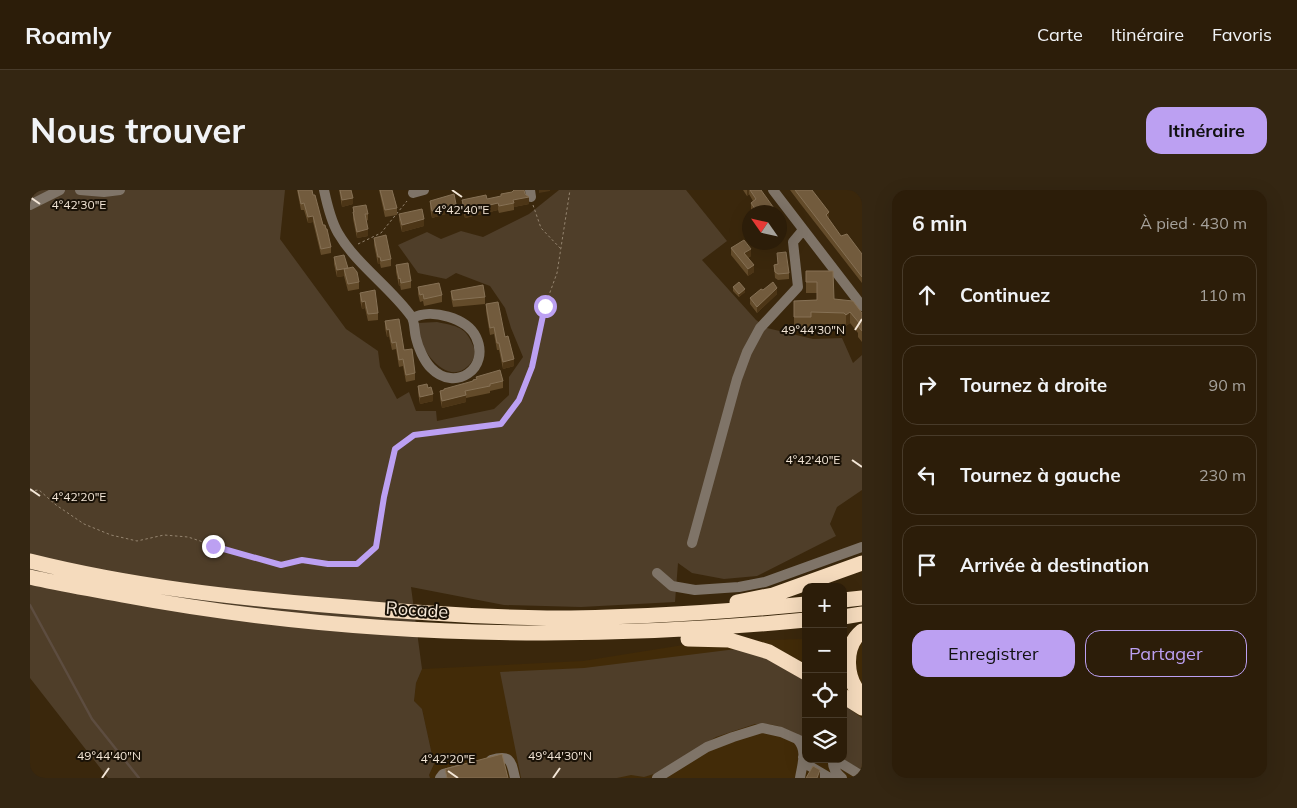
<!DOCTYPE html>
<html lang="fr">
<head>
<meta charset="utf-8">
<style>
  :root { --surface:#2c1d09; --page:#342612; --text:#f1f3f6; --muted:#a6a29c; --line:#483b2a; --accent:#bca0f2 }
  body { margin:0; font-family:Mulish,sans-serif; background:var(--page); color:var(--text) }
  .controls { position:absolute; right:15px; bottom:15px; display:grid; overflow:hidden; border-radius:10px; box-shadow:0 5px 20px #0002 }
  .controls button { width:45px; height:45px; display:grid; place-items:center; padding:0; border:0; border-bottom:1px solid var(--line); background:var(--surface); color:var(--text); font:25px sans-serif }
  .compass { position:absolute; left:712px; top:15px; width:45px; height:45px; border-radius:50%; background:var(--surface); box-shadow:0 5px 20px #0002; rotate:304deg }
  .stop { position:absolute; width:15px; height:15px; margin:-11px; border:4px solid #bca0f2; border-radius:50%; background:#fff }
  .stop.end { background:#bca0f2; border-color:#fff; box-shadow:0 1px 5px #0008 }
  .list { margin:0; padding:0; list-style:none }
  h2 { display:flex; justify-content:space-between; align-items:center; height:65px; margin:0; padding:0 20px; font-size:21px }
  h2 small { font-size:16px; font-weight:400; color:var(--muted) }
  .list li { display:grid; grid-template-columns:32px 1fr auto; gap:15px; align-items:center; box-sizing:border-box; height:80px; margin:0 10px 10px; padding:0 10px; border:1px solid var(--line); border-radius:15px }
  .list b { display:block; font-size:19px; white-space:nowrap }
  .list em { font-size:16px; font-style:normal; color:var(--muted) }
  .actions { display:flex; gap:10px; padding:15px 20px }
  .actions a { flex:1; padding:11px 0; border:1px solid var(--accent); border-radius:15px; text-align:center; font-size:18px; color:var(--accent) }
  .actions .main { background:var(--accent); color:#111 }
  .icon { flex:none; width:28px; height:28px; fill:none; stroke:currentColor; stroke-width:2; stroke-linecap:round; stroke-linejoin:round }
  .map { position:relative; flex:none; width:832px; height:588px; overflow:hidden; border-radius:15px }
  header { display:flex; align-items:center; gap:30px; box-sizing:border-box; height:70px; padding:0 25px; background:var(--surface); border-bottom:1px solid var(--line) }
  header strong { font-size:24px }
  nav { display:flex; gap:28px; margin-inline-start:auto; font-size:18px }
  .intro { display:flex; align-items:center; justify-content:space-between; box-sizing:border-box; height:120px; padding:0 30px }
  h1 { margin:0; font-size:35px }
  .button { padding:12px 22px; border-radius:15px; background:var(--accent); color:#111; font-size:18px; font-weight:700 }
  main { display:flex; gap:30px; padding:0 30px }
  aside { flex:1; background:var(--surface); border-radius:15px; box-shadow:0 5px 20px #0002 }
  .map>svg:first-child { display:block }
</style>
</head>
<body>
<header>
<strong>Roamly</strong>
<nav><a>Carte</a><a>Itinéraire</a><a>Favoris</a></nav>
</header>
<div class="intro"><h1>Nous trouver</h1><a class="button">Itinéraire</a></div>
<main>
<div class="map">
<svg width="832" height="588" viewBox="0 0 832 588">
  <rect width="100%" height="100%" fill="#3a270c"/>
  <path fill="#422b08" d="M832,444V588H400L399,585L404,574L392,519L384,511L386,493L392,479L553,471L672,452L776,449V569H813V446Z"/>
  <path fill="#4f3e29" d="M0,0H255L250,49L316,139L348,161L350,177L367,209L379,202L386,221H406L407,231L464,219L479,205V187L493,167L481,138L475,118L460,96L426,83L416,89L388,83L368,55L397,42L411,49L431,41L453,47L499,24L529,0H656L697,51L672,70L726,130L737,138L783,149L812,148L823,173L832,165V300L807,317L800,334L806,346L727,386L694,389L662,383L648,373L645,412L551,417L474,415L381,397L392,479L386,493L384,511L392,519L404,574L399,585L400,588H78L0,488Z
    M407,132C432,137 437,138 446,163C444,167 442,173 438,176C419,195 395,166 390,148C389,143 389,138 388,133Z
    M714,458L737,464L776,490V548L748,536L738,534H725L686,547L627,583L614,587L601,585L587,588H491L470,482L554,478Z
    M813,514L832,528V581L813,569Z"/>
  <g fill="none" stroke-linecap="round" stroke-linejoin="round">
    <path stroke="#5d4d40" stroke-width="2.5" d="M0,415L62,529L109,588"/>
    <path stroke="#958570" stroke-width="1" stroke-dasharray="2.5 2.5" stroke-linecap="butt" d="M503,15L511,38L531,59
      M328,54L351,43L377,11
      M0,301L9,300L26,315L54,334L81,345L107,351L134,345L158,347L216,366L251,375L272,370L297,373H327L346,357L354,307L365,259L384,245L471,234L489,210L502,177L515,116L527,83L540,0"/>
    <path stroke="#7f7468" stroke-width="10" d="M50,0L74,2L90,0
      M294,0C297,14 301,31 308,43C326,74 360,97 381,126C385,131 384,141 386,148C388,157 394,171 401,178C425,203 461,178 446,147C437,128 401,118 383,128
      M500,0L501,7
      M743,0L832,116
      M383,3L394,0
      M0,15L30,0
      M662,353L707,189L717,162L730,138L768,97L763,52L773,40
      M627,383L642,396L665,400L709,397L735,392L832,357
      M767,549C778,560 772,575 770,588
      M773,567L776,574L800,588
      M803,569C802,578 806,583 812,588
      M804,569L832,586
      M461,570C481,564 481,571 485,588
      M410,588L413,584L428,580
      M627,588L677,557L703,547L732,538L751,542L776,553"/>
    <path stroke="#f5dbbd" stroke-width="15" d="M0,371C100,396 204,408 306,416C377,422 447,427 517,428C604,428 690,422 776,414
      M0,387C30,394 62,399 92,405C317,447 548,452 776,430
      M813,410L832,408
      M707,412L743,405L832,373
      M813,427L832,424
      M832,441C813,457 815,489 832,506
      M658,449L699,450L739,462L776,483
      M813,506L832,518"/>
  </g>
  <path fill="#634b2a" d="M267,0H282L283,5L301,57V63L291,65L283,32L278,33L274,20H271Z
    M309,0H321L323,14L312,17Z
    M349,0H362L367,18V25L355,27Z
    M713,0H731L746,22H723L721,19V13L723,11L719,4L717,6Z
    M760,0H782L799,28V29L811,46L832,64V93L769,12Z
    M825,0H832V7L830,0L826,2Z
    M457,9L499,14L484,17V20L469,23L468,20L435,28L432,17V10Z
    M400,11L426,21L402,28L400,18Z
    M323,17L338,24V30L336,31L338,46L327,48L323,29Z
    M369,24L394,36L372,42L369,30Z
    M344,48L361,69V76L351,78L350,74H348L344,55Z
    M701,58L721,66L718,68L724,82L718,86L701,65Z
    M747,63L759,83V89L748,90L745,88L744,75L748,74Z
    M304,67L318,78L329,92V99L318,101L314,86L307,87L304,74Z
    M366,75L381,91V98L371,100L370,95L369,96L366,82Z
    M776,81L804,109L832,123V152L828,147V143L820,133L816,136L814,134H781V138L764,139V111L787,110V103H776Z
    M388,97L412,105V112L394,116L393,111L390,112L388,104Z
    M703,97L715,102L709,107L703,101Z
    M733,100L747,104L727,123L720,114V108Z
    M421,101L455,107V114L423,117L421,107Z
    M330,103L348,123V130L338,131L335,118L332,119L330,110Z
    M456,114L475,147L484,176L473,179L469,160H467L464,144L460,145L456,121Z
    M355,131L374,160L385,183V190L376,192L373,176L369,177L366,159L362,160L359,146L357,147L355,138Z
    M473,191V198L460,201V203L436,208V212L412,218L410,208V201Z
    M388,196L403,211L390,214L388,203Z"/>
  <path fill="#4c3516" d="M509,0H520V1L509,3Z
    M717,0H719V4L717,6Z
    M499,7V14L484,17L483,10Z
    M323,8V14L312,17V10Z
    M468,13V20L435,28V21Z
    M426,14V21L402,28V21Z
    M729,18V22H726V20Z
    M799,22V28L796,31V25Z
    M283,26V32L278,33V27Z
    M394,29V36L372,42V35Z
    M338,39V46L327,48V42Z
    M754,41V47L750,50V44Z
    M721,59V66L714,70V63Z
    M348,67H350V74H348Z
    M724,75V82L718,86V79Z
    M314,79V86L307,87V80Z
    M370,88V95L369,96V89Z
    M747,98V104L727,123V117Z
    M715,99V102L709,107V104Z
    M335,111V118L332,119V112Z
    M820,122V133L816,136V125Z
    M359,139V146L357,147V140Z
    M484,169V176L473,179V172Z
    M403,204V211L390,214V207Z
    M436,205V212L412,218V211Z
    M790,580V588H787V586Z"/>
  <path fill="#725b3d" stroke="#867155" d="M268,0H282L283,5H285L293,35H295L296,39H297L301,57L291,59L283,26L278,27L274,13L271,14Z
    M310,0H321L323,8L312,10Z
    M350,0H362L367,18L355,20Z
    M484,0H494L495,4L499,7L483,10L484,13L469,16L468,13L435,21L432,10L456,5L457,9L471,6V4L482,2Z
    M720,0H731L746,21L745,22H732L729,18L726,20L721,13L726,9Z
    M765,0H782L799,22L796,25L811,46L817,44L832,64V87Z
    M424,4L426,14L402,21L400,11Z
    M336,15L338,24H335L338,39L327,42L323,22H324L323,17Z
    M392,19L394,29L372,35L369,24Z
    M752,35L754,41L750,44V36Z
    M356,45L361,69L351,71L350,67H348L344,48Z
    M714,50L721,59L714,63L724,75L718,79L701,58Z
    M756,62L759,83L748,84L745,82L744,75L748,74L747,63Z
    M314,65L318,78L307,80L304,67Z
    M378,73L381,91L371,93L370,88L369,89L366,75Z
    M323,77L327,82L329,92L318,94L314,79Z
    M776,81H803L804,109L823,111L832,123V141L828,136L830,134L820,122L816,125L814,123L781,122V127H764V111L787,110V92H776Z
    M709,92L715,99L709,104L703,97Z
    M743,92L747,98L727,117L720,108L731,99L733,100Z
    M409,93L412,105L394,109L393,104L390,105L388,97Z
    M453,95L455,107L423,110L421,101Z
    M345,100L348,123L338,124L335,111L332,112L330,103Z
    M468,112L475,147L478,146L484,169L473,172L469,153H467L464,137L460,138L456,114Z
    M369,129L374,160L382,159L385,183L376,185L373,169L369,170L366,152L362,153L359,139L357,140L355,131Z
    M470,180L473,191L460,194V196L435,201L436,205L412,211L410,201L414,200V199L443,191V190L447,189L446,187Z
    M397,194L398,198L401,197L403,204L390,207L388,196Z
    M472,564L478,588H417L415,579Z
    M783,576L790,580L787,588H776Z"/>
  <g fill="none" stroke-linecap="round" stroke-linejoin="round">
    <path stroke="#bca0f2" stroke-width="6" d="M183,356L251,375L272,370L298,374H327L346,357L354,307L365,259L384,245L471,234L489,210L502,177L515,116"/>
  </g>
  <path fill="none" stroke="#f3e6d7" stroke-width="2" d="M422,0L432,7M0,7L10,14M825,140L832,129M822,270L832,277M0,299L10,306M418,581L428,588M72,588L79,578M523,588L530,578"/>
  <g text-anchor="middle" stroke-width="4" stroke-linejoin="round" paint-order="stroke">
    <g font-size="18" fill="#f3e6d7" stroke="#1a1207">
      <text transform="translate(387 420) rotate(4)" y="6">Rocade</text>
    </g>
  </g>
  <g font-size="12" text-anchor="middle" fill="#f3e6d7" stroke="#1a1207" stroke-width="4" stroke-linejoin="round" paint-order="stroke">
    <text x="49" y="19">4°42'30"E</text>
    <text x="432" y="24">4°42'40"E</text>
    <text x="783" y="144">49°44'30"N</text>
    <text x="783" y="274">4°42'40"E</text>
    <text x="49" y="311">4°42'20"E</text>
    <text x="79" y="570">49°44'40"N</text>
    <text x="530" y="570">49°44'30"N</text>
    <text x="418" y="573">4°42'20"E</text>
  </g>
</svg>
<div class="controls">
<button>+</button>
<button>−</button>
<button><svg class="icon" aria-label="locate" viewBox="0 0 24 24"><circle cx="12" cy="12" r="6"/><path d="M12 2v4M12 18v4M2 12h4M18 12h4"/></svg></button>
<button><svg class="icon" aria-label="layers" viewBox="0 0 24 24"><path d="M12 4l9 5-9 5-9-5zM3 14l9 5 9-5"/></svg></button>
</div>
<svg class="compass" viewBox="-18 -18 36 36"><path d="M0-13l5 13h-10z" fill="#e53935"/><path d="M0 13l5-13h-10z" fill="#a6a29c"/></svg>
<div class="stop" style="left:515px;top:116px"></div>
<div class="stop end" style="left:183px;top:356px"></div>
</div>
<aside>
<h2>6 min<small>À pied · 430 m</small></h2>
<ul class="list">
<li><svg class="icon" aria-label="ahead" viewBox="0 0 24 24"><path d="M12 20V5M6 11l6-6 6 6"/></svg><div><b>Continuez</b></div><em>110 m</em></li>
<li><svg class="icon" aria-label="right" viewBox="0 0 24 24"><path d="M7 20v-9h11M14 6l5 5-5 5"/></svg><div><b>Tournez à droite</b></div><em>90 m</em></li>
<li><svg class="icon" aria-label="left" viewBox="0 0 24 24"><path d="M17 20v-9H6M10 6l-5 5 5 5"/></svg><div><b>Tournez à gauche</b></div><em>230 m</em></li>
<li><svg class="icon" aria-label="arrive" viewBox="0 0 24 24"><path d="M6 21V4h12l-3 4 3 4H6"/></svg><div><b>Arrivée à destination</b></div></li>
</ul>
<div class="actions"><a class="main">Enregistrer</a><a>Partager</a></div>
</aside>
</main>
</body>
</html>
